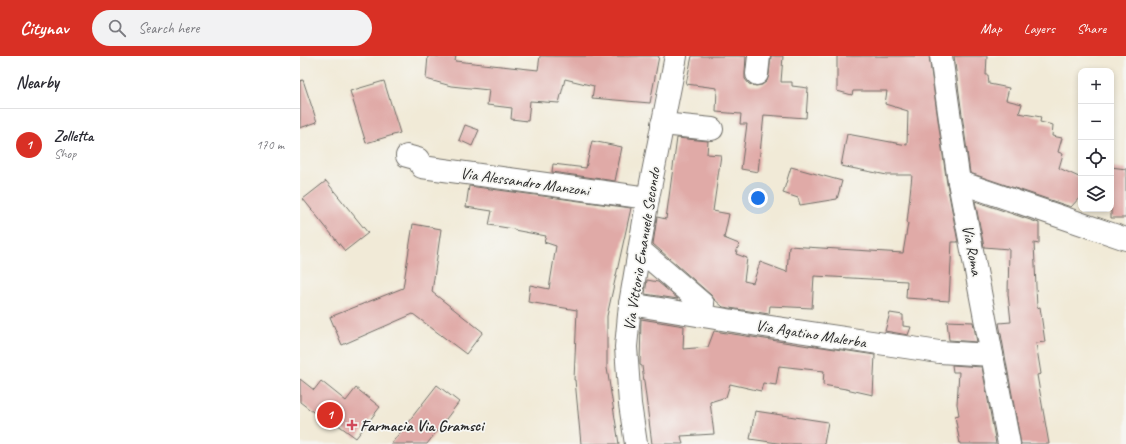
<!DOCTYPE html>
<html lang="en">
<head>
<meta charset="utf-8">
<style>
  :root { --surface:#fff; --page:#f2f2f3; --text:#2b2b33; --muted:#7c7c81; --line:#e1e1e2; --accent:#d93025 }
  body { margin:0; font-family:Caveat,sans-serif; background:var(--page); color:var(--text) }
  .controls { position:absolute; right:12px; top:12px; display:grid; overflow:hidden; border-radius:8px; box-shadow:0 2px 6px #0003 }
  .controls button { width:36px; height:36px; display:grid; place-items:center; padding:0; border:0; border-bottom:1px solid var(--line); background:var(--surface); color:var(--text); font:20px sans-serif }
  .you { position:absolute; left:458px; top:142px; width:14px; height:14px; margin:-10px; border:3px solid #fff; border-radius:50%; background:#1a73e8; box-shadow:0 0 0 6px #1a73e833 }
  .badge { display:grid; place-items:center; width:26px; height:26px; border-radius:50%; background:var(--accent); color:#fff; font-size:13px; font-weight:700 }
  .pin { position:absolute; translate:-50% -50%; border:2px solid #fff; box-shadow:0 1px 4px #0006 }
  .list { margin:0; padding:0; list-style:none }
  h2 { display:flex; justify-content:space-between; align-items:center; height:52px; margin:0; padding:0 16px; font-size:17px }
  h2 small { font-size:13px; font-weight:400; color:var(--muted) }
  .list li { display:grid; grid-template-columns:26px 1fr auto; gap:12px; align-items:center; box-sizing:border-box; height:72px; padding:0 16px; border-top:1px solid var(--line) }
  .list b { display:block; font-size:15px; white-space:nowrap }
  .list p { margin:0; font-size:13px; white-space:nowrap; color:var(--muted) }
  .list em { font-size:13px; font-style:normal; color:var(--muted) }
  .icon { flex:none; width:22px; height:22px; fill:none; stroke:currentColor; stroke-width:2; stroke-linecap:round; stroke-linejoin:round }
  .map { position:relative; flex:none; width:826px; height:388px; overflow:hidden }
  header { display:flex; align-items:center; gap:24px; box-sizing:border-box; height:56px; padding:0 20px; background:var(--accent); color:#fff }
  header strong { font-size:19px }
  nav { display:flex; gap:22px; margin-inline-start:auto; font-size:14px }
  .search { width:280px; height:36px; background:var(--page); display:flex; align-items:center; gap:10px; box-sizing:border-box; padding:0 14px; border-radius:22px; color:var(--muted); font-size:15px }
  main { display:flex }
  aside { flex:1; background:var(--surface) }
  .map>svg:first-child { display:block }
</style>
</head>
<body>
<header>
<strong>Citynav</strong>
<div class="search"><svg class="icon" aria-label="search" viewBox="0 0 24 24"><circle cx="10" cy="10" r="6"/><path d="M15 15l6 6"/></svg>Search here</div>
<nav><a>Map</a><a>Layers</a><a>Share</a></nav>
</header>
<main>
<aside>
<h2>Nearby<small></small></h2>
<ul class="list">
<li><span class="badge">1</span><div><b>Zolletta</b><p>Shop</p></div><em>170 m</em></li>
</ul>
</aside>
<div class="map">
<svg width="826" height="388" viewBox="0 0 826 388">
  <rect width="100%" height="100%" fill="#f6f6f2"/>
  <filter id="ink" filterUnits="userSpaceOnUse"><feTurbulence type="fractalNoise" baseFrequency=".025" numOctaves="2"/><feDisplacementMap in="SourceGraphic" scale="8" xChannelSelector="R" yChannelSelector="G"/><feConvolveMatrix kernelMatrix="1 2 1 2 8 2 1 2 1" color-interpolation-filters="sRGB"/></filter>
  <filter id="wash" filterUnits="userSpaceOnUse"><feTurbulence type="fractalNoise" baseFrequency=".012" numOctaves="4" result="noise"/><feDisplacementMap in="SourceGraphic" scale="16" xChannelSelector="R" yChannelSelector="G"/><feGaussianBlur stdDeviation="0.9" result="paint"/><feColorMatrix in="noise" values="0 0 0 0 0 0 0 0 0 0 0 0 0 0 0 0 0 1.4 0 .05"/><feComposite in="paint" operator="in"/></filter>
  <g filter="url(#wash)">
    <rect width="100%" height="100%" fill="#f1ead7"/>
    <g id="blocks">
      <path fill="#e0aaa7" d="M128,0H156L155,5L238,14L240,0H359L350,47L292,42L294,30L265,23L259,47L230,45L228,65L211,63L212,52L187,49L189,34L151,30L126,23Z
        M392,0H446L445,17V23L449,28L456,30L462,29L467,25L469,19L471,0H483L481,26H492V30L508,32L506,62L464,59L458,116L441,113L447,68H440L441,58L416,56L417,32L386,28Z
        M537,0H629L647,128L658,186H652L649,245L606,242L607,225L514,220L512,252L470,250L469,258L423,251L414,243L411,239L353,188L357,161L366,163L377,82L408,85L407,98L421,99L413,155L429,158L424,182L439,188L436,198L447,202L444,225L453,227L460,206L487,216L489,190L603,197L608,167H607L612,119H587L541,110L547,78L607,89L608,55L585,48L587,35H553L552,39L537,35Z
        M654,0H687L686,19H688L689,28L709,32L706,44L722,48L719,57L741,61L740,66L753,69L752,80L762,82L758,96L763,98L759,112L781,122V140L771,151L670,117Z
        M3,24L17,66L0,72V25Z
        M84,25L100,77L66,87L50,35Z
        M165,69L179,74L172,90L159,84Z
        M292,85L322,91L315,125L252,116L253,108L286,112Z
        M491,111L542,125L537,143L500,149L498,142L483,137Z
        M811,111L826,113V162H811Z
        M26,125L68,177L45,195L3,143Z
        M169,130L331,152L307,260V312L319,388H281L275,324H274L277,254L228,246L230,229L249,233L256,190L244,186L246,180L214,174V173L189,169L192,155L166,151Z
        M675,145L739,167V188L734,187L737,252L740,251L745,286L736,287L741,318L737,319L743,354L749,388H721L699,267L711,266L708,238L709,193L684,191Z
        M113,168L141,173L132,236L183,276L166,298L113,258L42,289L30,261L103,232Z
        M347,224L358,226L378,243L345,238Z
        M590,257L603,259V270L611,271L608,279L585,275Z
        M341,263L384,270L383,293L408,291L414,275L509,290V289L575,299L573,339L546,333L523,329L524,315L479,310L476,329L463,327L461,335L430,328L426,341L410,346L414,378L381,380L383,388H352L342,310L340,309Z
        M647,265L673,266L677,286L649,284Z
        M652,309L682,311L696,388H660L655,360L659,359L657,348L659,316H653Z
        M0,323L14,334L21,325L46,345L56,332L80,351L56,382L37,368L34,372L0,346Z
        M137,329L159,346L127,388H91Z
        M455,355L528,366L524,388H484L450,383Z"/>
    </g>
  </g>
  <g filter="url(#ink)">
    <use href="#blocks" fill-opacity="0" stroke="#706e67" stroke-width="1"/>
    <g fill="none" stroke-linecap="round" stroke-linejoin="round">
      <defs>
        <path id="minor" d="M457,18L459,0
          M362,68L412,73
          M107,100L118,103L122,111L348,142
          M659,126L826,183
          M340,194L403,248L401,259
          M330,248L464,270L639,296L692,299"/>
        <path id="major" d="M641,0L659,126L709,388
          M336,388L330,348L326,291L330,248L348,142L376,0"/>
      </defs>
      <use href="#minor" stroke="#706e67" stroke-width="24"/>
      <use href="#major" stroke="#706e67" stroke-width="24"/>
      <use href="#minor" stroke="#fff" stroke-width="22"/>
      <use href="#major" stroke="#fff" stroke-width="22"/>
    </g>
  </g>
  <path fill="#d1495b" stroke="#f6f6f2" stroke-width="1.5" d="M50 363h4v4h4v4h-4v4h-4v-4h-4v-4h4z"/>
  <g text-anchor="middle" stroke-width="3.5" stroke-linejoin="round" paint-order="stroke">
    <g font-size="16" fill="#2b2b2b" stroke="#f6f6f2">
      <text transform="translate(225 125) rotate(8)" y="6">Via Alessandro Manzoni</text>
      <text transform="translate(341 193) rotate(-81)" y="6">Via Vittorio Emanuele Secondo</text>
      <text transform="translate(673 194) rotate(79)" y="6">Via Roma</text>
      <text transform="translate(511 277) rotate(9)" y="6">Via Agatino Malerba</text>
    </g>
    <g font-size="16" font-weight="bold" fill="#2b2b2b" stroke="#f6f6f2" text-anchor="start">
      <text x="60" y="375">Farmacia Via Gramsci</text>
    </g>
  </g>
</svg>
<div class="controls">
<button>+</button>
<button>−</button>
<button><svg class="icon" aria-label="locate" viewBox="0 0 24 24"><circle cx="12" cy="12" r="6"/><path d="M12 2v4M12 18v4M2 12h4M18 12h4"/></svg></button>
<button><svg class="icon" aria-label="layers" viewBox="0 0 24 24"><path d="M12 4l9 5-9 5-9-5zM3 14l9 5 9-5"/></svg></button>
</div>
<div class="you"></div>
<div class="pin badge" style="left:30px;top:359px">1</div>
</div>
</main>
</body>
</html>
